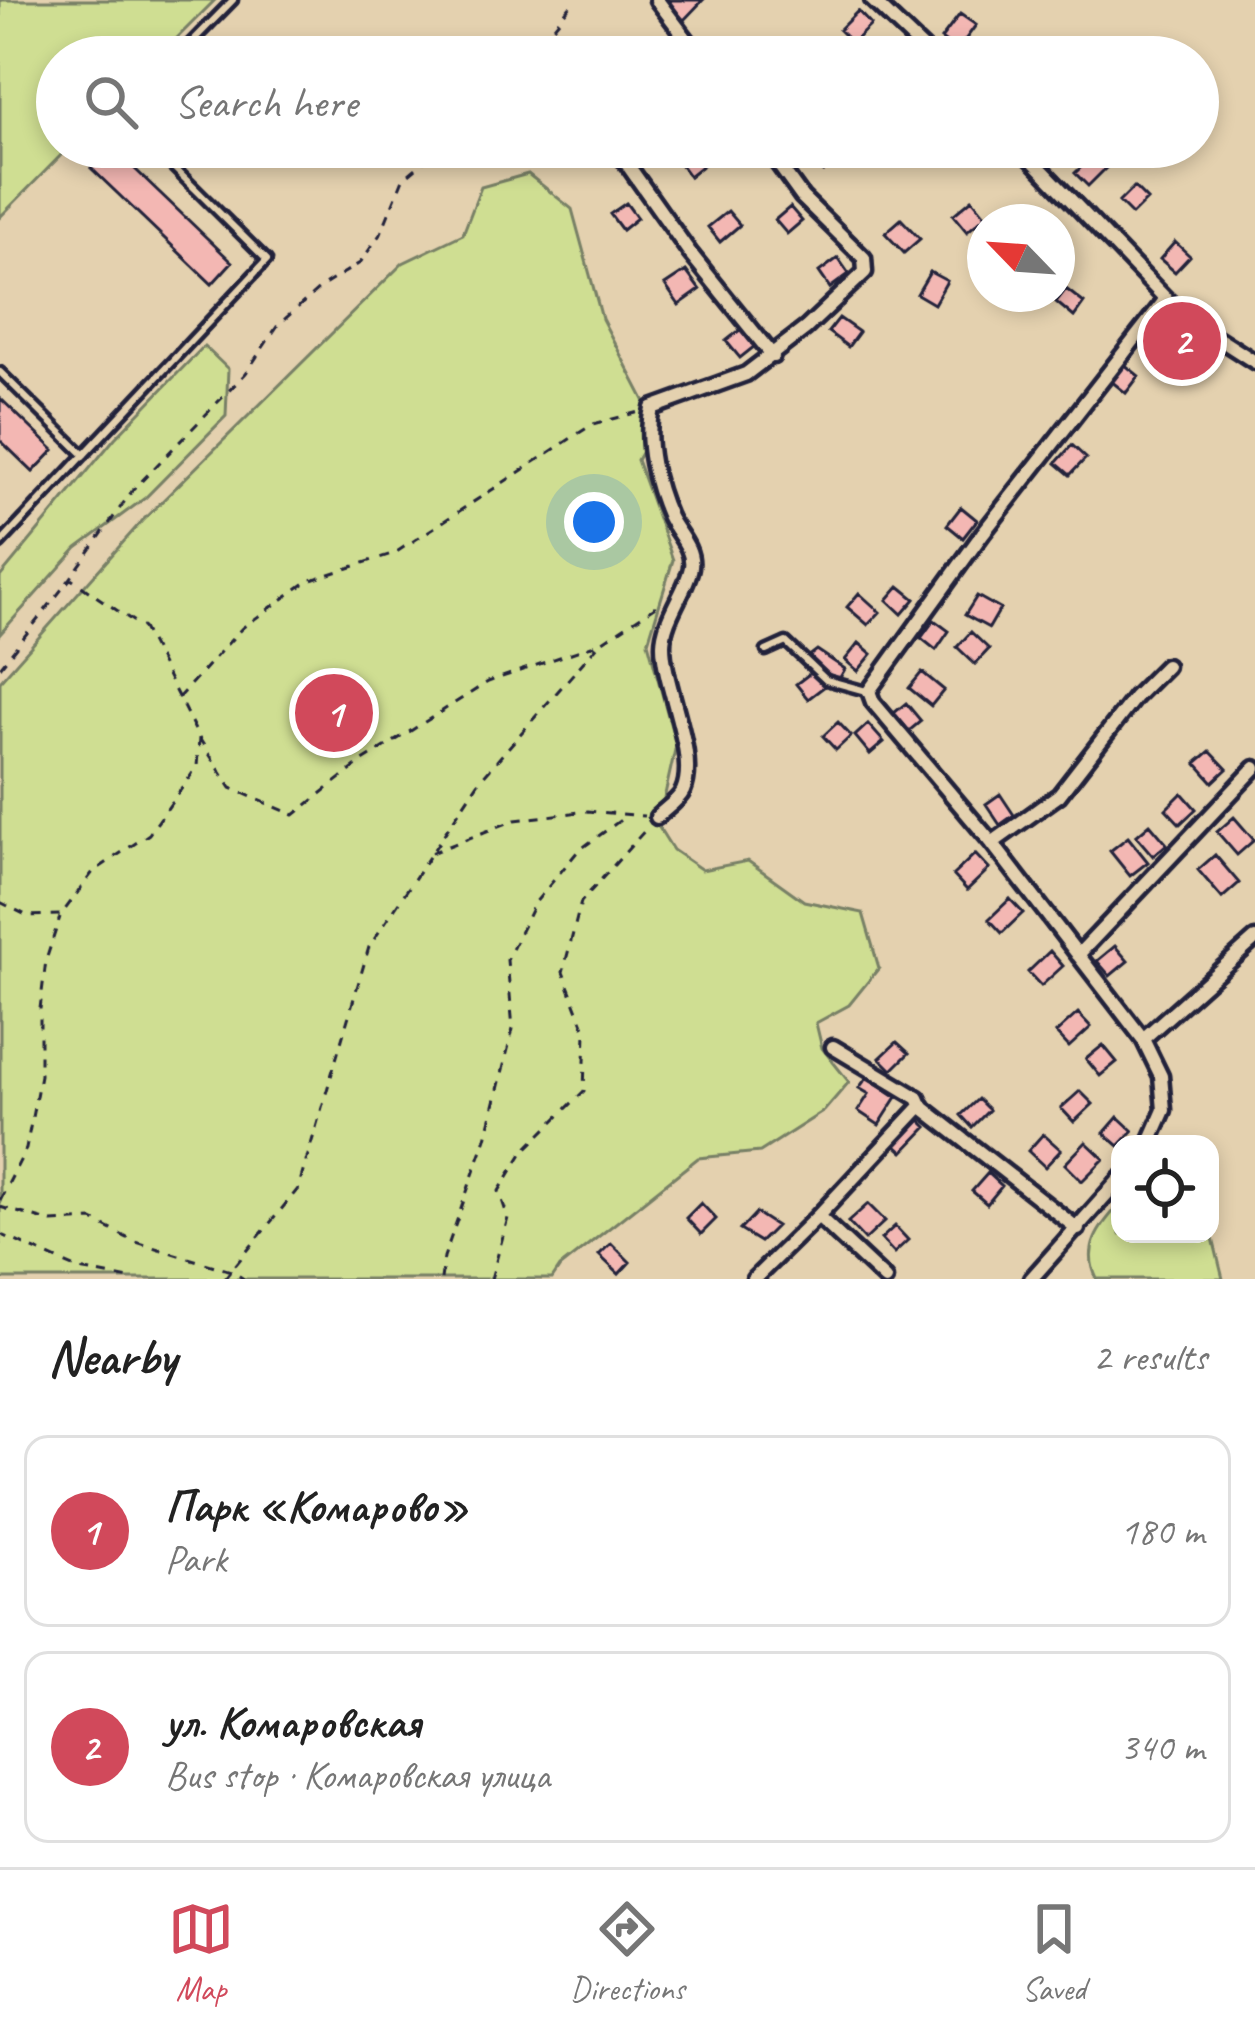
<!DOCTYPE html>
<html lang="en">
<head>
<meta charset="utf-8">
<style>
  :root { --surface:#fff; --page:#f6f6f6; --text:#222; --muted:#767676; --line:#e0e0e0; --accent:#d1495b }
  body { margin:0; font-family:Caveat,sans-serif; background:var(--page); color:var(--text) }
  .controls { position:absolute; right:36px; bottom:36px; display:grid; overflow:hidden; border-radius:24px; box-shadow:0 6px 18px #0003 }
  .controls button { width:108px; height:108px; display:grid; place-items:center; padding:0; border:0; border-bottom:3px solid var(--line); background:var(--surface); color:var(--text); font:60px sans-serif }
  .compass { position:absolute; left:967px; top:204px; width:108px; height:108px; border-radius:50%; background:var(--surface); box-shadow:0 6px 18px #0003; rotate:295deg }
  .you { position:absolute; left:594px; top:522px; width:42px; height:42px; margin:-30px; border:9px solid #fff; border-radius:50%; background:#1a73e8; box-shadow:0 0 0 18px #1a73e833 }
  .badge { display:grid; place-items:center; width:78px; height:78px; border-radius:50%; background:var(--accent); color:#fff; font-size:39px; font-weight:700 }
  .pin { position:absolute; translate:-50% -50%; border:6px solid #fff; box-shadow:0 3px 12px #0006 }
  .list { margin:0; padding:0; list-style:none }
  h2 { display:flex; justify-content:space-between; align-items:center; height:156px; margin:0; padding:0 48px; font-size:51px }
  h2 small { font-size:39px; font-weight:400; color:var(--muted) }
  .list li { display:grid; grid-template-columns:78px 1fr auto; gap:36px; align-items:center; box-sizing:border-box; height:192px; margin:0 24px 24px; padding:0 24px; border:3px solid var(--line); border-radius:24px }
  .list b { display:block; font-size:45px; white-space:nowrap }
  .list p { margin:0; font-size:39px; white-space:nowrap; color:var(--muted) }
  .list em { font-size:39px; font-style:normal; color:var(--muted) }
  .icon { flex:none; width:66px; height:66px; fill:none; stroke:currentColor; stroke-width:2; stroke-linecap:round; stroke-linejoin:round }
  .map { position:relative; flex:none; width:1255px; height:1279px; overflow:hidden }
  .search { position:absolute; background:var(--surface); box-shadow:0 6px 18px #0003; left:36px; right:36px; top:36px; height:132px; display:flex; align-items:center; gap:30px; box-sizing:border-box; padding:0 42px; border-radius:66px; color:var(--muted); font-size:45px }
  .sheet { height:588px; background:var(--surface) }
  nav { display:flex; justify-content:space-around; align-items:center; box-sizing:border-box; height:168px; border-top:3px solid var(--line); background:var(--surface); font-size:33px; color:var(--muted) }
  nav a { display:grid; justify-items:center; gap:6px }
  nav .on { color:var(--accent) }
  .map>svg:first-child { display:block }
</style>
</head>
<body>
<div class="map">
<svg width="1255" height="1279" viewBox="0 0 1255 1279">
  <rect width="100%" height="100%" fill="#e4d1af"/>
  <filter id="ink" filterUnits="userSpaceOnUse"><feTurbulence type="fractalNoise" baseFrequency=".00833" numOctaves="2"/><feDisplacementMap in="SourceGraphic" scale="24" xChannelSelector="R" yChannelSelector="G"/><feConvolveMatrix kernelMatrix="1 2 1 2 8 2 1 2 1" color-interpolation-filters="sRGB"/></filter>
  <g filter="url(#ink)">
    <path fill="#cfde92" stroke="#788066" stroke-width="3" d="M0,0H215L158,57H57V147H69L0,217Z
      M528,174L572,209L602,319L657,425L637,460L673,560L648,642L676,745L658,826L673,850L702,870L748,861L804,901L863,913L879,968L849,1005L816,1023L822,1048L849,1082L824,1111L760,1152L698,1158L560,1267L552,1279H0V681L142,521L403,263L463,234L481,187Z
      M204,346L228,369L226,416L145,498L77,548L0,634V577L115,438Z
      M1120,1204V1234H1210V1226L1223,1279H1097C1082,1248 1099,1227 1120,1204Z"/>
    <path fill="#f3b7b3" stroke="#22223b" stroke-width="3" d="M663,0H703L684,20Z
      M858,11L871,25L852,43L839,30Z
      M960,14L976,25L957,51L941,39Z
      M112,147L232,262L212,284L91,168Z
      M682,147H697L708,161L689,176L673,154Z
      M818,147H836L842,153L823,172L808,157Z
      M1094,155L1106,168L1088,186L1075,173Z
      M1134,187L1147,200L1132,215L1119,202Z
      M972,199L986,216L967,232L953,215Z
      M626,203L637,218L622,230L610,214Z
      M790,207L802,221L787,234L775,220Z
      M728,211L740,225L720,242L708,227Z
      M901,219L920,239L904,253L885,233Z
      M1175,242L1190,256L1175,272L1160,259Z
      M838,258L849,274L830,288L819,272Z
      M686,271L700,290L679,305L665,285Z
      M930,272L947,281L934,304L917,294Z
      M1066,289L1084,303L1074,317L1056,302Z
      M839,318L859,332L848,347L828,332Z
      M741,329L755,346L740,358L726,341Z
      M1124,364L1139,376L1126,393L1111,381Z
      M0,398L54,450L33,472L0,440Z
      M1072,445L1086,458L1070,475L1056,463Z
      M961,507L977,520L963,538L947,525Z
      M899,586L915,599L902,614L887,600Z
      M859,593L880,612L868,625L847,607Z
      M977,596L1000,609L989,628L965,615Z
      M934,620L949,631L936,650L921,638Z
      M971,632L989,649L975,664L957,647Z
      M859,643L872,654L858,671L845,660Z
      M817,650L845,669L839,679L818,669L808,657Z
      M813,671L825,686L808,699L796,684Z
      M922,672L944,690L931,706L909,688Z
      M906,703L921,721L909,731L894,713Z
      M838,722L851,736L836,750L823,736Z
      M868,724L884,742L870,754L855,736Z
      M1210,751L1227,769L1213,782L1196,763Z
      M1182,793L1196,809L1180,824L1166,809Z
      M1000,794L1014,815L1000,825L986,804Z
      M1234,817L1254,840L1237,855L1217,832Z
      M1150,824L1167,844L1153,856L1136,836Z
      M1128,837L1148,862L1130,876L1110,851Z
      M975,854L989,869L967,890L953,875Z
      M1215,855L1239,883L1222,898L1198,870Z
      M1010,899L1023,913L1002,933L989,919Z
      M1115,946L1128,961L1110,976L1097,961Z
      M1050,951L1063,966L1041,986L1028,972Z
      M1078,1013L1091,1027L1069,1047L1056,1033Z
      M897,1042L909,1053L892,1070L880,1058Z
      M1103,1045L1117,1062L1100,1076L1086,1059Z
      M867,1077L897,1097L879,1125L858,1111L869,1094L859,1088Z
      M1080,1091L1093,1104L1074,1122L1061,1108Z
      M978,1099L989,1110L972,1127L961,1115Z
      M1118,1117L1133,1131L1119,1146L1104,1133Z
      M919,1119L927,1127L903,1152L894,1144Z
      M1043,1134L1061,1150L1045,1167L1028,1151Z
      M1086,1142L1104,1159L1082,1181L1065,1164Z
      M988,1173L1002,1186L987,1204L972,1191Z
      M701,1203L716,1219L701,1234L686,1218Z
      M868,1204L885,1221L865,1240L848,1222Z
      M756,1213L776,1226L760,1242L740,1230Z
      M895,1226L908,1240L894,1253L881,1239Z
      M611,1243L630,1262L619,1274L599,1255Z"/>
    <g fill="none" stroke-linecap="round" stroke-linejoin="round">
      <defs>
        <path id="lane" d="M177,57L233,0
          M0,372L84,455
          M0,544L267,260L153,147
          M766,651L786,642L826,680L866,691"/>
        <path id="street" d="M657,0L700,57
          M872,0L932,57
          M536,49L543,57
          M615,147L690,253L773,356
          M1020,147L1166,299L1188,319L1255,362
          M1156,314L1155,326L1167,331L1176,325L1180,316L1173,307
          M657,817C665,809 679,800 683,791C699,755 663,686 663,645C663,618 687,590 691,567C694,548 676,532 669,517C655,485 644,442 652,408L746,374L806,328L865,272L864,258L802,197L766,147
          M992,843L1059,795L1135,697L1166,666
          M1078,955L1255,768
          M1143,1039L1255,939
          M833,1047L918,1098L922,1107L1078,1229
          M1149,1144L1164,1110L1161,1076L1143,1039L992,843L873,702L869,691L983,533L1166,299
          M754,1279L818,1216
          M885,1279L818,1216L922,1105
          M1031,1279L1120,1179"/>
      </defs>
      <use href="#lane" stroke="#22223b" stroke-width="15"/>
      <use href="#street" stroke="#22223b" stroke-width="21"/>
      <path stroke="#22223b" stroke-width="3" stroke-dasharray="9 9" stroke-linecap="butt" d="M542,41L575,0
        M0,667L70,579L132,491L246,373L278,325L321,287L360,263L381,233L403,179L441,147
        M178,698L242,628L308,581L395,553L593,424L639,412
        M199,738L231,788L294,815L363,761L488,682L600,643L661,603
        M431,853L515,820L588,811L644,816
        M0,902L28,916L61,915L93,872L149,834L197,767L199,738L143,628L71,579
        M0,1200L26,1149L40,1075V1009L46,960L60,917
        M0,1207L52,1222L93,1220L133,1241L231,1271L244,1279
        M0,1234L80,1270L130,1279
        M224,1279L298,1189L369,947L480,780L600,643
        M441,1279L444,1257L486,1138L513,1029L507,960L534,904L578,851L626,816
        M491,1279L508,1218L499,1191L523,1152L584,1091L586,1032L563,972L581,902L647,828"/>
      <use href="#lane" stroke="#e4d1af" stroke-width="6"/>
      <use href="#street" stroke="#e4d1af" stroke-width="12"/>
    </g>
  </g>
</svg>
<div class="controls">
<button><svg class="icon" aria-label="locate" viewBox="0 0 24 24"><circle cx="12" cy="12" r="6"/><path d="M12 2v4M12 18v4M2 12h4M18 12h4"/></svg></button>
</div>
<svg class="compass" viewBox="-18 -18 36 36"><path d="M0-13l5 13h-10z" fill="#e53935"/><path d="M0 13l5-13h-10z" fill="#767676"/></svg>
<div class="you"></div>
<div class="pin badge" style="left:334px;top:713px">1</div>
<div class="pin badge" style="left:1182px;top:341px">2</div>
<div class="search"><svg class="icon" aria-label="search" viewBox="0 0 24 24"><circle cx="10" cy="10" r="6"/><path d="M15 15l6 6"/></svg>Search here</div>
</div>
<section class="sheet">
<h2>Nearby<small>2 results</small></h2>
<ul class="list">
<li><span class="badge">1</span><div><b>Парк «Комарово»</b><p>Park</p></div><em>180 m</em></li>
<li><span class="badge">2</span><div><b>ул. Комаровская</b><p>Bus stop · Комаровская улица</p></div><em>340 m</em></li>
</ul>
</section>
<nav>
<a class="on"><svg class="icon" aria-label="map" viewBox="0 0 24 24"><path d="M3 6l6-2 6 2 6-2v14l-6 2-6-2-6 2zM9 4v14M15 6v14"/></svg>Map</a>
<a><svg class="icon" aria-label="directions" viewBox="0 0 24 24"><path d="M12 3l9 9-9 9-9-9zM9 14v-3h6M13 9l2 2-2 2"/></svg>Directions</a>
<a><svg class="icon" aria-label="saved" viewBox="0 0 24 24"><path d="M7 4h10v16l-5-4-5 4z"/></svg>Saved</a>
</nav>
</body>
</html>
